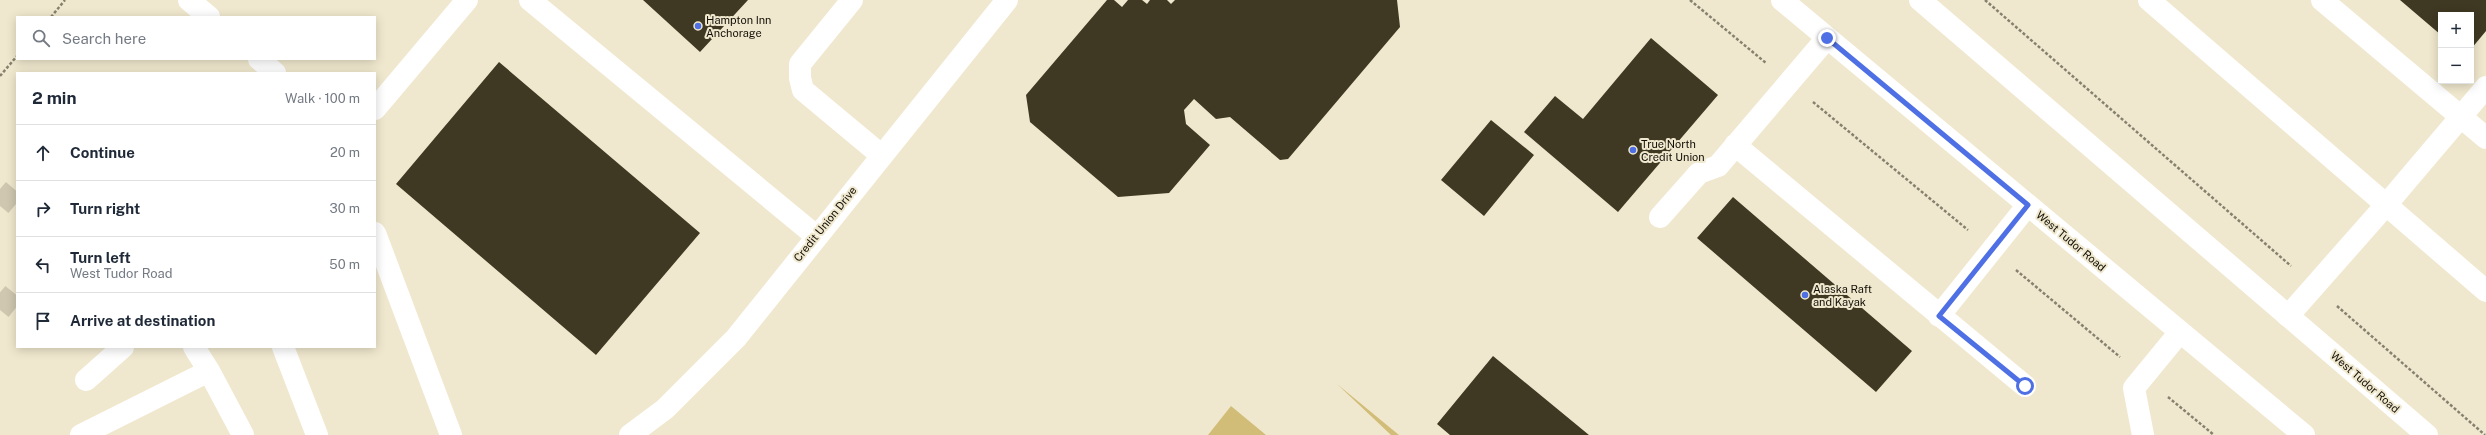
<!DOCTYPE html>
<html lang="en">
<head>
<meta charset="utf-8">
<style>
  :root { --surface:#fff; --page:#f2f2f3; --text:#1f2937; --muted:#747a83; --line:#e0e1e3 }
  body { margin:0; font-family:"Public Sans",sans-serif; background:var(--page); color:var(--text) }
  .controls { position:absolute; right:12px; top:12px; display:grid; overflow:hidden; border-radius:0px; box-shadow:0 2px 10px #0003 }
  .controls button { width:36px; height:36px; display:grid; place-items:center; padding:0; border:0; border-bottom:1px solid var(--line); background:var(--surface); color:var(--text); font:20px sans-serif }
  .stop { position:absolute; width:12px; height:12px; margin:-9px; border:3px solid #4e70e4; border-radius:50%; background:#fff }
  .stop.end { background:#4e70e4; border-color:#fff; box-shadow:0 1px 4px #0008 }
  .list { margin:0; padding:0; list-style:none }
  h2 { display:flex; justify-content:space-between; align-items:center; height:52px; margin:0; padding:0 16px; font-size:17px }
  h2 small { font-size:13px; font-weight:400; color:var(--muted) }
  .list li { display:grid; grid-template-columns:26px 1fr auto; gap:12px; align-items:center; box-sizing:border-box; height:56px; padding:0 16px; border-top:1px solid var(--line) }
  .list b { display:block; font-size:15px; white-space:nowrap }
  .list p { margin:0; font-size:13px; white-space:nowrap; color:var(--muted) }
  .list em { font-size:13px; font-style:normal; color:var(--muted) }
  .icon { flex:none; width:22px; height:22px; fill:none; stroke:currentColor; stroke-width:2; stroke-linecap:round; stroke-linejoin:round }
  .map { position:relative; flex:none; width:2486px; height:435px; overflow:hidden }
  .search { position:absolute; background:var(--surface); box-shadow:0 2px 10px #0003; left:16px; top:16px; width:360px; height:44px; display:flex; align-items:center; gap:10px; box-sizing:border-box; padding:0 14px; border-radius:0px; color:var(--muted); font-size:15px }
  .panel { position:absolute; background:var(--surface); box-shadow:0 2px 10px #0003; left:16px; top:72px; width:360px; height:276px; border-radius:0px }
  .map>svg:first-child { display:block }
</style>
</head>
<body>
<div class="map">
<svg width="2486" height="435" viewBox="0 0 2486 435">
  <rect width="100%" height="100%" fill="#f0e8ce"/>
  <path fill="#d1bd77" d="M1337,384L1399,435H1391Z
    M1231,406L1266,435H1208Z"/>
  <path fill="#3f3923" d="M643,0H748L700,52Z
    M1107,0H1114L1122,7L1128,0H1142L1147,4L1150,0H1167L1171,4L1175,0H1397L1400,27L1288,159L1280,160L1230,117L1216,119L1194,99L1184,110L1186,124L1210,145L1169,193L1118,197L1030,122L1026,95Z
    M2400,0H2486V31L2471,49V15H2441V35Z
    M1651,38L1718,95L1618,212L1524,132L1555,96L1583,119Z
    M499,62L700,233L596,355L396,184Z
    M1491,120L1534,155L1484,216L1441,180Z
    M1733,197L1912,351L1876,392L1697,238Z
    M1493,356L1589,435H1450L1437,424Z"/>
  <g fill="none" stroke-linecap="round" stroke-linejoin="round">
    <path stroke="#cfc7b0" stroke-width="22" stroke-dasharray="22 11" stroke-linecap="butt" d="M0,206L17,186
      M0,310L17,289"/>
    <path stroke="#86816f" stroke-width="2.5" stroke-dasharray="3 2" stroke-linecap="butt" d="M1690,0L1766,63
      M1985,0L2291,266
      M51,17L65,0
      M0,76L17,56
      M1813,102L1968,230
      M2016,270L2120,357
      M2337,306L2485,435
      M2168,397L2214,435"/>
    <path stroke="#fff" stroke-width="22" d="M189,0L209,17
      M530,0L816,236
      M852,0L800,64V78L803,90L881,155
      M2149,0L2486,291
      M2322,0L2486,138
      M259,59L275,73
      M375,109L467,0
      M1735,145L2025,386
      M1660,217L1699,173L1718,166L1827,38
      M375,233L451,435
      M1939,316L2028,205
      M2288,316L2386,205L2486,87
      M194,347L209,371
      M283,347L317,435
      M86,380L123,347
      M81,435L209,371L243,435
      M630,435L665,409L736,338L1007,0
      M2143,435L2134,388L2180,332"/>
    <path stroke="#fff" stroke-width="22" d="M1782,0L2304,435
      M1920,0L2427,435"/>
  </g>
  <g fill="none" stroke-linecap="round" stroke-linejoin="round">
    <path stroke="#4e70e4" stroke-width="5" d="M1827,38L2028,205L1939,316L2025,386"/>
  </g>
  <g fill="#4e70e4" stroke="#f0e8ce" stroke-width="1.5">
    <circle cx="698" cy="26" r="4"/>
    <circle cx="1633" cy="150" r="4"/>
    <circle cx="1805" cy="295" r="4"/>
  </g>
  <g text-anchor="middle" stroke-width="4" stroke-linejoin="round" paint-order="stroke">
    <g font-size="11" fill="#110e06" stroke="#f0e8ce" text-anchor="start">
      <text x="706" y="24">Hampton Inn<tspan x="706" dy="13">Anchorage</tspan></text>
      <text x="1641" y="148">True North<tspan x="1641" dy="13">Credit Union</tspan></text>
      <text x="1813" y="293">Alaska Raft<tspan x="1813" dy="13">and Kayak</tspan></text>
    </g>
    <g font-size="11" fill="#110e06" stroke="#f0e8ce">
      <text transform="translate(825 224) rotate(-51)" y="4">Credit Union Drive</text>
      <text transform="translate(2071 241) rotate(40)" y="4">West Tudor Road</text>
      <text transform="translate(2365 382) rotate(41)" y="4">West Tudor Road</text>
    </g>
  </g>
</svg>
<div class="controls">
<button>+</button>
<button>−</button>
</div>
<div class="stop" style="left:2025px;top:386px"></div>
<div class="stop end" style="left:1827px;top:38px"></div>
<div class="search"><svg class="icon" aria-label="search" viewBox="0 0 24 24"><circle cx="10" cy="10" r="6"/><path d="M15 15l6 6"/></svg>Search here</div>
<section class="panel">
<h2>2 min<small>Walk · 100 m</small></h2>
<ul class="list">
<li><svg class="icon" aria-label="ahead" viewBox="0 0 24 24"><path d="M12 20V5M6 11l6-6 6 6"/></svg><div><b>Continue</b></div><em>20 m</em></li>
<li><svg class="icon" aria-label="right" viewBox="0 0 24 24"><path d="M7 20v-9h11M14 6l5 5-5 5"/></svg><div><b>Turn right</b></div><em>30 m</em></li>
<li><svg class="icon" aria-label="left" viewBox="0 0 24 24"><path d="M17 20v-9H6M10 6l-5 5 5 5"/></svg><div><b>Turn left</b><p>West Tudor Road</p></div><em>50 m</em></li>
<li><svg class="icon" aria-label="arrive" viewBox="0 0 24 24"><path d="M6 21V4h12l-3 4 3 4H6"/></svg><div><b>Arrive at destination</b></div></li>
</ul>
</section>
</div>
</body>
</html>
